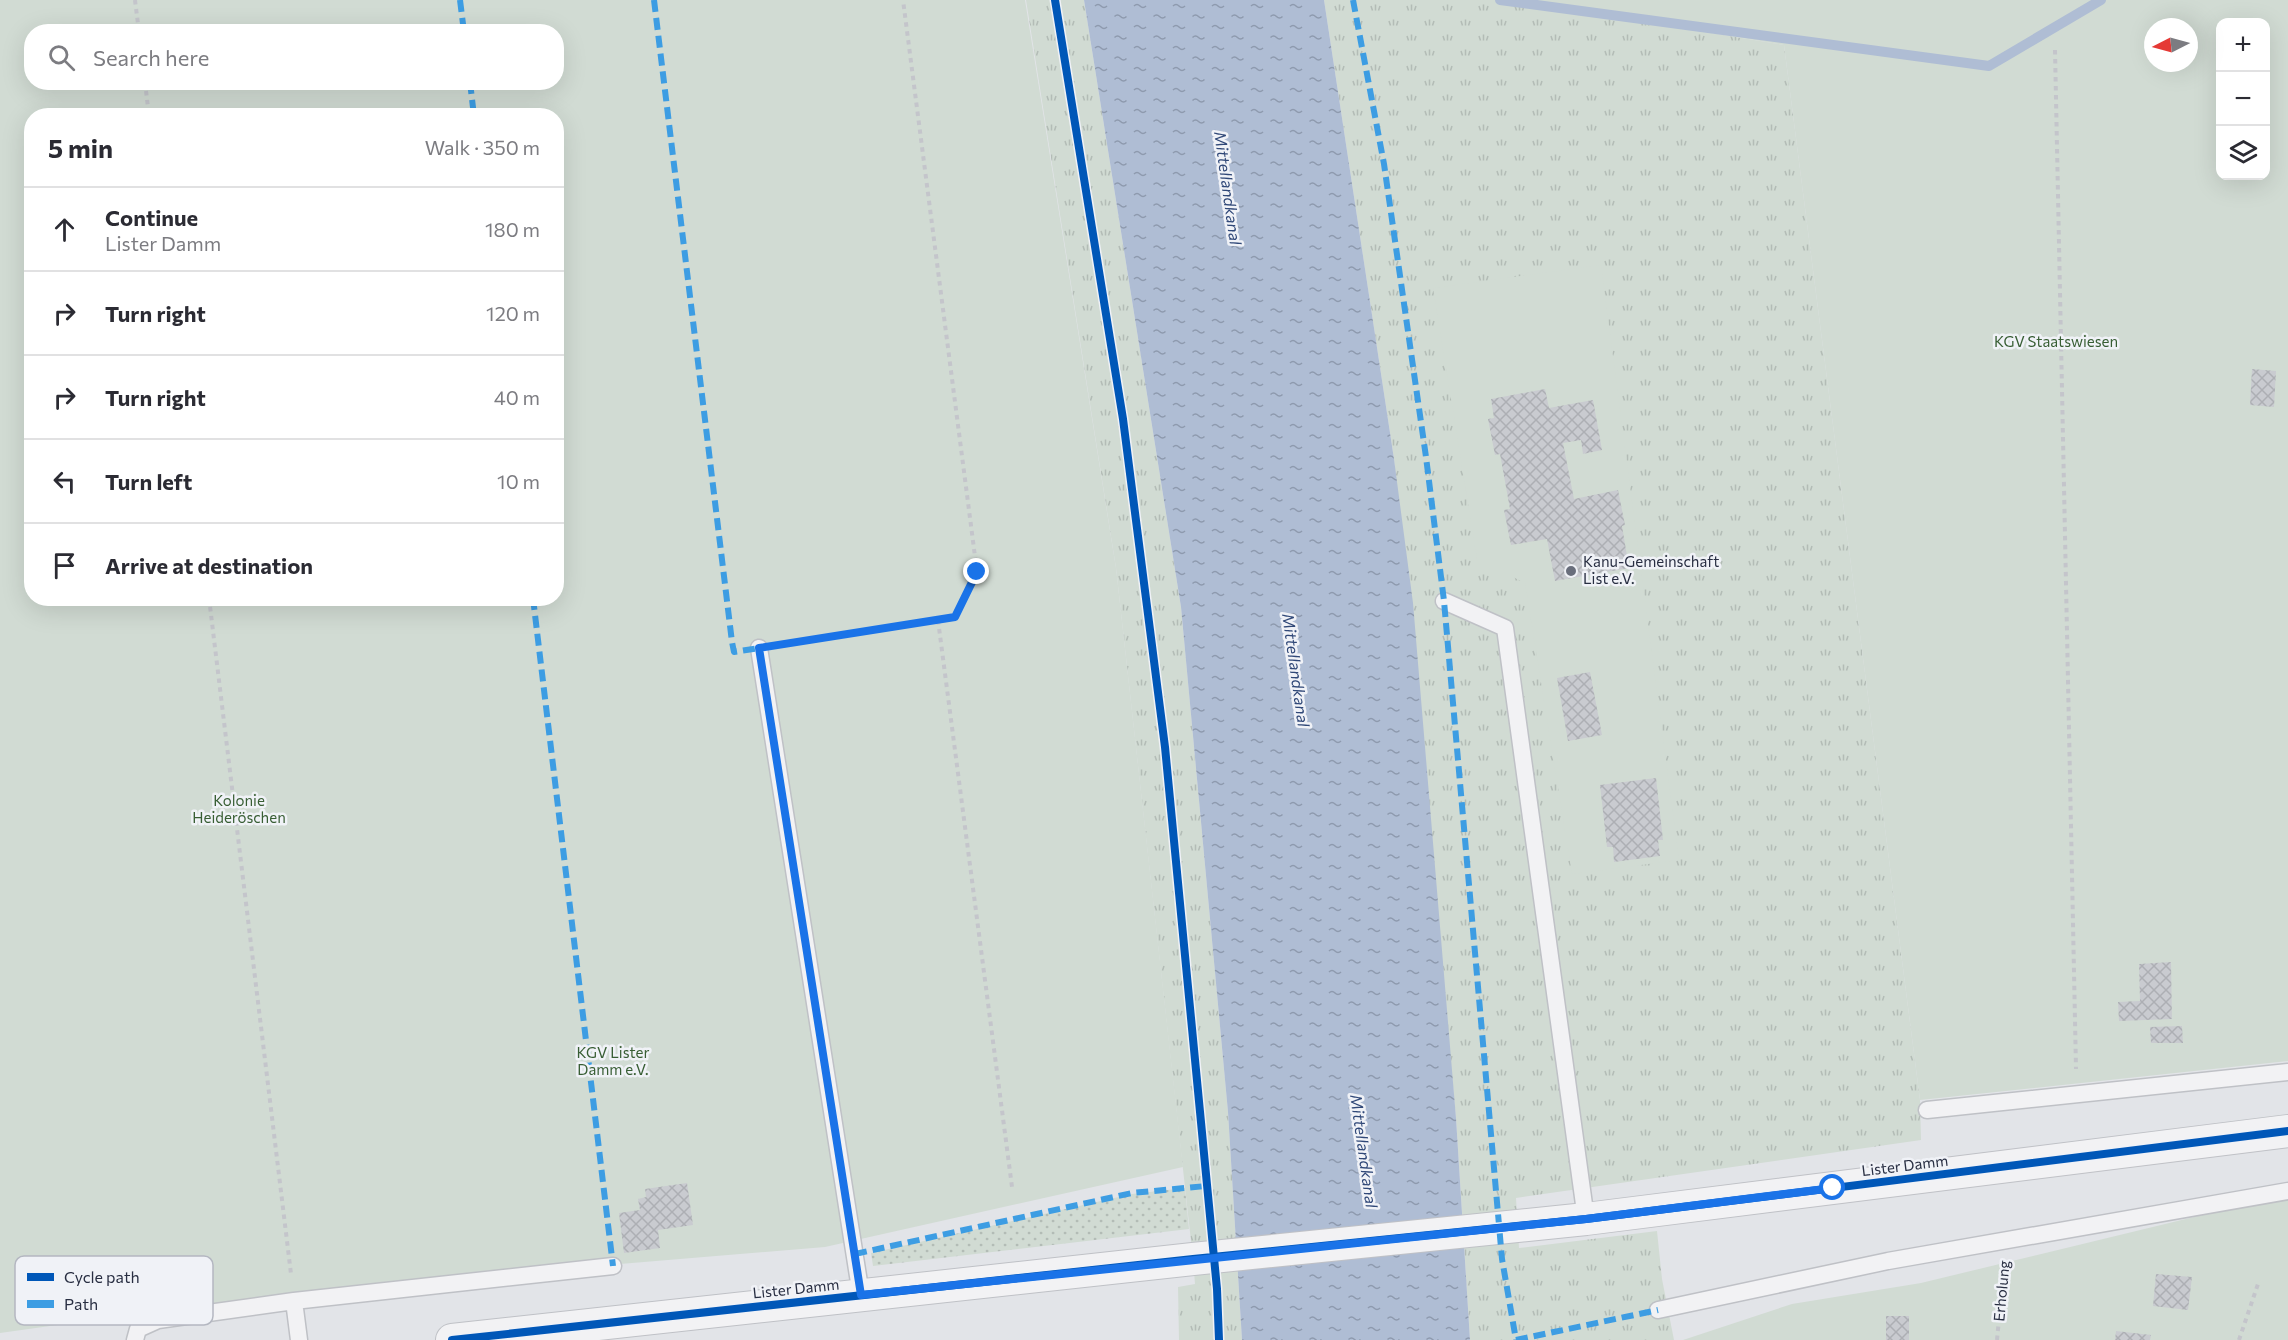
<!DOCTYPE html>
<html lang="en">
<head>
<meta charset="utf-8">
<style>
  :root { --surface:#fff; --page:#f2f2f3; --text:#2b2b33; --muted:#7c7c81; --line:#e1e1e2 }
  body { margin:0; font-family:Commissioner,sans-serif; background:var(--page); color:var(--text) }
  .controls { position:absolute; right:18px; top:18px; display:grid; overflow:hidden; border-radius:12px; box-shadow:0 6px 24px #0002 }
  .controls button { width:54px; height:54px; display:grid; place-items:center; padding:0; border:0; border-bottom:2px solid var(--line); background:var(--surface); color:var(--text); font:30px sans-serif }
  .compass { position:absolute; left:2144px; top:18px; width:54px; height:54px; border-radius:50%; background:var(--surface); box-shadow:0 6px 24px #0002; rotate:264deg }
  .stop { position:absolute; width:18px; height:18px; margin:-14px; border:4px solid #1a73e8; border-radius:50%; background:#fff }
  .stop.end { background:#1a73e8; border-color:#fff; box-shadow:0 2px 6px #0008 }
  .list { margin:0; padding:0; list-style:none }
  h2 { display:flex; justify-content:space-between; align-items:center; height:78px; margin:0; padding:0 24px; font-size:26px }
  h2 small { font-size:20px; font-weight:400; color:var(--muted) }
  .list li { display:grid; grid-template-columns:39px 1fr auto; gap:18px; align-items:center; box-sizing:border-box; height:84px; padding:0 24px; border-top:2px solid var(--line) }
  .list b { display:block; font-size:22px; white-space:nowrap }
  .list p { margin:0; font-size:20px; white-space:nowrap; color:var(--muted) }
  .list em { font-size:20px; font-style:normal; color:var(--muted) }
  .icon { flex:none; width:33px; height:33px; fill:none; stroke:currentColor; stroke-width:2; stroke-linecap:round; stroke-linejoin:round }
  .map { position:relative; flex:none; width:2288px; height:1340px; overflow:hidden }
  .search { position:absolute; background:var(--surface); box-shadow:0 6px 24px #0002; left:24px; top:24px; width:540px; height:66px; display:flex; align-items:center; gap:15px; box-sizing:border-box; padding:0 21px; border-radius:24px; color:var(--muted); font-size:22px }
  .panel { position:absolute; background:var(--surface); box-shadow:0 6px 24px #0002; left:24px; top:108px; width:540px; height:498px; border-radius:24px }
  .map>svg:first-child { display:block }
</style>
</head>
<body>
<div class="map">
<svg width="2288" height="1340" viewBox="0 0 2288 1340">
  <defs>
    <pattern id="grass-dots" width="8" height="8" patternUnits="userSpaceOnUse" patternTransform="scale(1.5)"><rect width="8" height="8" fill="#d1dbd3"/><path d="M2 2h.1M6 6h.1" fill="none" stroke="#b3bcb6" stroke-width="1.8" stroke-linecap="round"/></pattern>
    <pattern id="park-tufts" width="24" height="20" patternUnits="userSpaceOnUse" patternTransform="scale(1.5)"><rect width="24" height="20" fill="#d1dbd3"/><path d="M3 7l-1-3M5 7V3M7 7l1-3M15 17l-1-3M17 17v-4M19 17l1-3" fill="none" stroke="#b3bcb6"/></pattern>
    <pattern id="water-ripples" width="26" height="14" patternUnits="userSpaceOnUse" patternTransform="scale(1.5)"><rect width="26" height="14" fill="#afbdd4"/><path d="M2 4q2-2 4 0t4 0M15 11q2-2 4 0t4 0" fill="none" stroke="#8e9aae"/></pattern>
    <pattern id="building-cross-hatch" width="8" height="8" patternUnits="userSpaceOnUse" patternTransform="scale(1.5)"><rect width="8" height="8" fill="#c9cbd0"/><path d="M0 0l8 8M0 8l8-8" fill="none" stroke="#adafb4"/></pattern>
  </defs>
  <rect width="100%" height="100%" fill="#e2e4e8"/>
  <path fill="url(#grass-dots)" d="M1185,1188L1189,1229L873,1266L871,1253L1132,1194Z"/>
  <path fill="url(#park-tufts)" d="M1026,0H1084L1181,607L1228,1112L1242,1340H1179L1178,1287L1195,1284L1193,1259L1116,568Z
    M1324,0H1511L1784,45L1920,1100L1921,1140L1516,1198L1519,1248L1657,1231L1662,1279L1674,1340H1470L1456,1118L1394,459Z"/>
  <path fill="#d1dbd3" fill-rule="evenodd" d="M0,0H1025L1116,568L1183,1167L825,1247L452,1278L143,1313L0,1333ZM32,32H556V82H32ZM32,116H556V598H32Z
    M1511,0H2288V1061L1920,1100L1784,45ZM2220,22H2266V176H2220ZM2153,27H2189V63H2153Z
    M1601,265L1679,860L1572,874L1525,583L1477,559L1433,288Z
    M2288,1199V1340H1683L1792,1304L1921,1283L2227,1209Z"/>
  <path fill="url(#water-ripples)" d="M1084,0H1324L1394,459L1413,603L1456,1118L1470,1340H1242L1228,1112L1181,607Z"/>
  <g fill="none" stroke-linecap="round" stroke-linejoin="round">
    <path stroke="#afbdd4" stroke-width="10" d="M1500,0L1989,66L2101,0"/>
  </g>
  <path fill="url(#building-cross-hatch)" d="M2252,369L2276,371L2274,407L2250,405Z
    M1545,389L1549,408L1593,400L1602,450L1583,454L1581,440L1563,443L1574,499L1618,490L1625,525L1622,526L1629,568L1555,581L1547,539L1511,545L1504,510L1510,509L1500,454L1495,455L1488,419L1494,418L1491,399Z
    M1590,672L1602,735L1568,741L1557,678Z
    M1656,778L1663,840H1658L1660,856L1614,862L1613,847H1607L1600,785Z
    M2171,962L2172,1019L2119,1021L2118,1002L2140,1001L2139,964Z
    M2182,1026L2183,1043H2151L2150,1027Z
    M687,1183L693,1225L658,1230L660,1248L624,1253L619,1213L640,1210L638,1199L646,1197L645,1189Z
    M2156,1274L2192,1277L2188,1310L2153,1306Z
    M1886,1316H1909V1340H1886Z
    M2116,1331L2151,1335L2150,1340H2115Z"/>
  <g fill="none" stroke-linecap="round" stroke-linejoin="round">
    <defs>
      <path id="service" d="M1444,601L1505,628L1586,1219
        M759,648L861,1295
        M1927,1110L2288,1072
        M294,1301L299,1340
        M1658,1310L1888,1261L2288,1191
        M135,1340L138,1329L158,1320L294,1301L613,1266"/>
      <path id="minor" d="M452,1340L1193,1259L1586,1219L2288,1131"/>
    </defs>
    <use href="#service" stroke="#bfc1c6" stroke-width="19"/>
    <use href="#minor" stroke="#bfc1c6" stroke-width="34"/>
    <path stroke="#c4c5cb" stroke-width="4" stroke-dasharray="4.5 4.5" stroke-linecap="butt" d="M135,0L139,32
      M2055,50L2076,1069
      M145,82L149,116
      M209,598L291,1274
      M938,620L1012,1187
      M783,644L955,617L977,572L903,0
      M1997,1340L2004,1267
      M2239,1340L2259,1281"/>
    <use href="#service" stroke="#f2f2f4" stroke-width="16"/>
    <use href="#minor" stroke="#f2f2f4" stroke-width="32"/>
    <path stroke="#3d9de3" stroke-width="6" stroke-dasharray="12 6" stroke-linecap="butt" d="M460,0L464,32
      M654,0L732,642L734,652L759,648
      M1353,0L1384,164L1426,457L1444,601L1502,1259L1516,1340
      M470,82L474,116
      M533,598L613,1266
      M855,1254L1132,1193L1206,1186
      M1516,1340L1658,1310"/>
    <defs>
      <path id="cycleway" d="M1055,0L1123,419L1165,747L1217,1289L1219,1340
        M452,1340L1193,1259L1586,1219L2288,1131"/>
    </defs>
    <use href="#cycleway" stroke="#f0f2f7" stroke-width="11"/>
    <use href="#cycleway" stroke="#0057b8" stroke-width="8"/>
  </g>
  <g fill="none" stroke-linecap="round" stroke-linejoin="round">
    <path stroke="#1a73e8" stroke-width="8" d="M977,572L955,617L759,648L861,1295L1586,1219L1833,1188"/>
  </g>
  <circle fill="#696e7c" stroke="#f0f2f7" stroke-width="2" cx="1571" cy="571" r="6"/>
  <g text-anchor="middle" stroke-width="5" stroke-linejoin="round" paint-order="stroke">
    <g font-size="15" fill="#385e34" stroke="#f0f2f7">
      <text x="2056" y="347">KGV Staatswiesen</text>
      <text x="239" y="806">Kolonie<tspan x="239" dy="17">Heideröschen</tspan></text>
      <text x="613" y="1058">KGV Lister<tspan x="613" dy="17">Damm e.V.</tspan></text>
    </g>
    <g font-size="15" fill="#282e42" stroke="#f0f2f7" text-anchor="start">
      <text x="1583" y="567">Kanu-Gemeinschaft<tspan x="1583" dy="17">List e.V.</tspan></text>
    </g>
    <g font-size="15" fill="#282e42" stroke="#f0f2f7">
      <text transform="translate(1905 1166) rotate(-7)" y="5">Lister Damm</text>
      <text transform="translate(796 1289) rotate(-6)" y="5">Lister Damm</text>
      <text transform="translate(2002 1291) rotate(-85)" y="5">Erholung</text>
    </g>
    <g font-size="16" font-style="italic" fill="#304878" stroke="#f0f2f7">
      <text transform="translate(1228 188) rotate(82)" y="6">Mittellandkanal</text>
      <text transform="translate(1296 670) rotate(82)" y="6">Mittellandkanal</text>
      <text transform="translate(1364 1151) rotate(82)" y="6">Mittellandkanal</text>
    </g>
  </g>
  <rect x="15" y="1256" width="198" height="69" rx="9" fill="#f0f2f7" stroke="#b4b7c1" stroke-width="1.5"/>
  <rect x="27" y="1273" width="27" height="8" fill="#0057b8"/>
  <rect x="27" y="1300" width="27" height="8" fill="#3d9de3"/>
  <g font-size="16" fill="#282e42">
    <text x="64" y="1283">Cycle path</text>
    <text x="64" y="1310">Path</text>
  </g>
</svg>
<div class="controls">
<button>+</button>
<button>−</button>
<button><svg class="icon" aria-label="layers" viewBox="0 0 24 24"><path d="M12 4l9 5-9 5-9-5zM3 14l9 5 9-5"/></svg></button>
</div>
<svg class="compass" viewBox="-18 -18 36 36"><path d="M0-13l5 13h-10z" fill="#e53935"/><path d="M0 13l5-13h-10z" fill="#7c7c81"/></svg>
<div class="stop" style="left:1833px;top:1188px"></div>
<div class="stop end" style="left:977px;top:572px"></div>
<div class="search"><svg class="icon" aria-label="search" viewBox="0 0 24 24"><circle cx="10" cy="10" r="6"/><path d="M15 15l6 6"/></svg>Search here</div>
<section class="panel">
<h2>5 min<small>Walk · 350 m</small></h2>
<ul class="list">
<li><svg class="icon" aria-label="ahead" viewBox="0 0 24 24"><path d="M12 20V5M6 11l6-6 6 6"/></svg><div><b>Continue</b><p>Lister Damm</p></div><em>180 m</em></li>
<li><svg class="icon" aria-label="right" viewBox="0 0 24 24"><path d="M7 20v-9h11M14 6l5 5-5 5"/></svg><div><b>Turn right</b></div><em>120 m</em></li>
<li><svg class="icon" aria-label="right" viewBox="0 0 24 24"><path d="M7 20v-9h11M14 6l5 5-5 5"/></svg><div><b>Turn right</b></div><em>40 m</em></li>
<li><svg class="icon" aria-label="left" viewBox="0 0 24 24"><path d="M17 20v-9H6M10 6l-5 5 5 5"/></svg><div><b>Turn left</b></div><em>10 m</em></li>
<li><svg class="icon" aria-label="arrive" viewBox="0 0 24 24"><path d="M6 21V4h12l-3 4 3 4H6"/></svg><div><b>Arrive at destination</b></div></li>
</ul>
</section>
</div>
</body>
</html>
